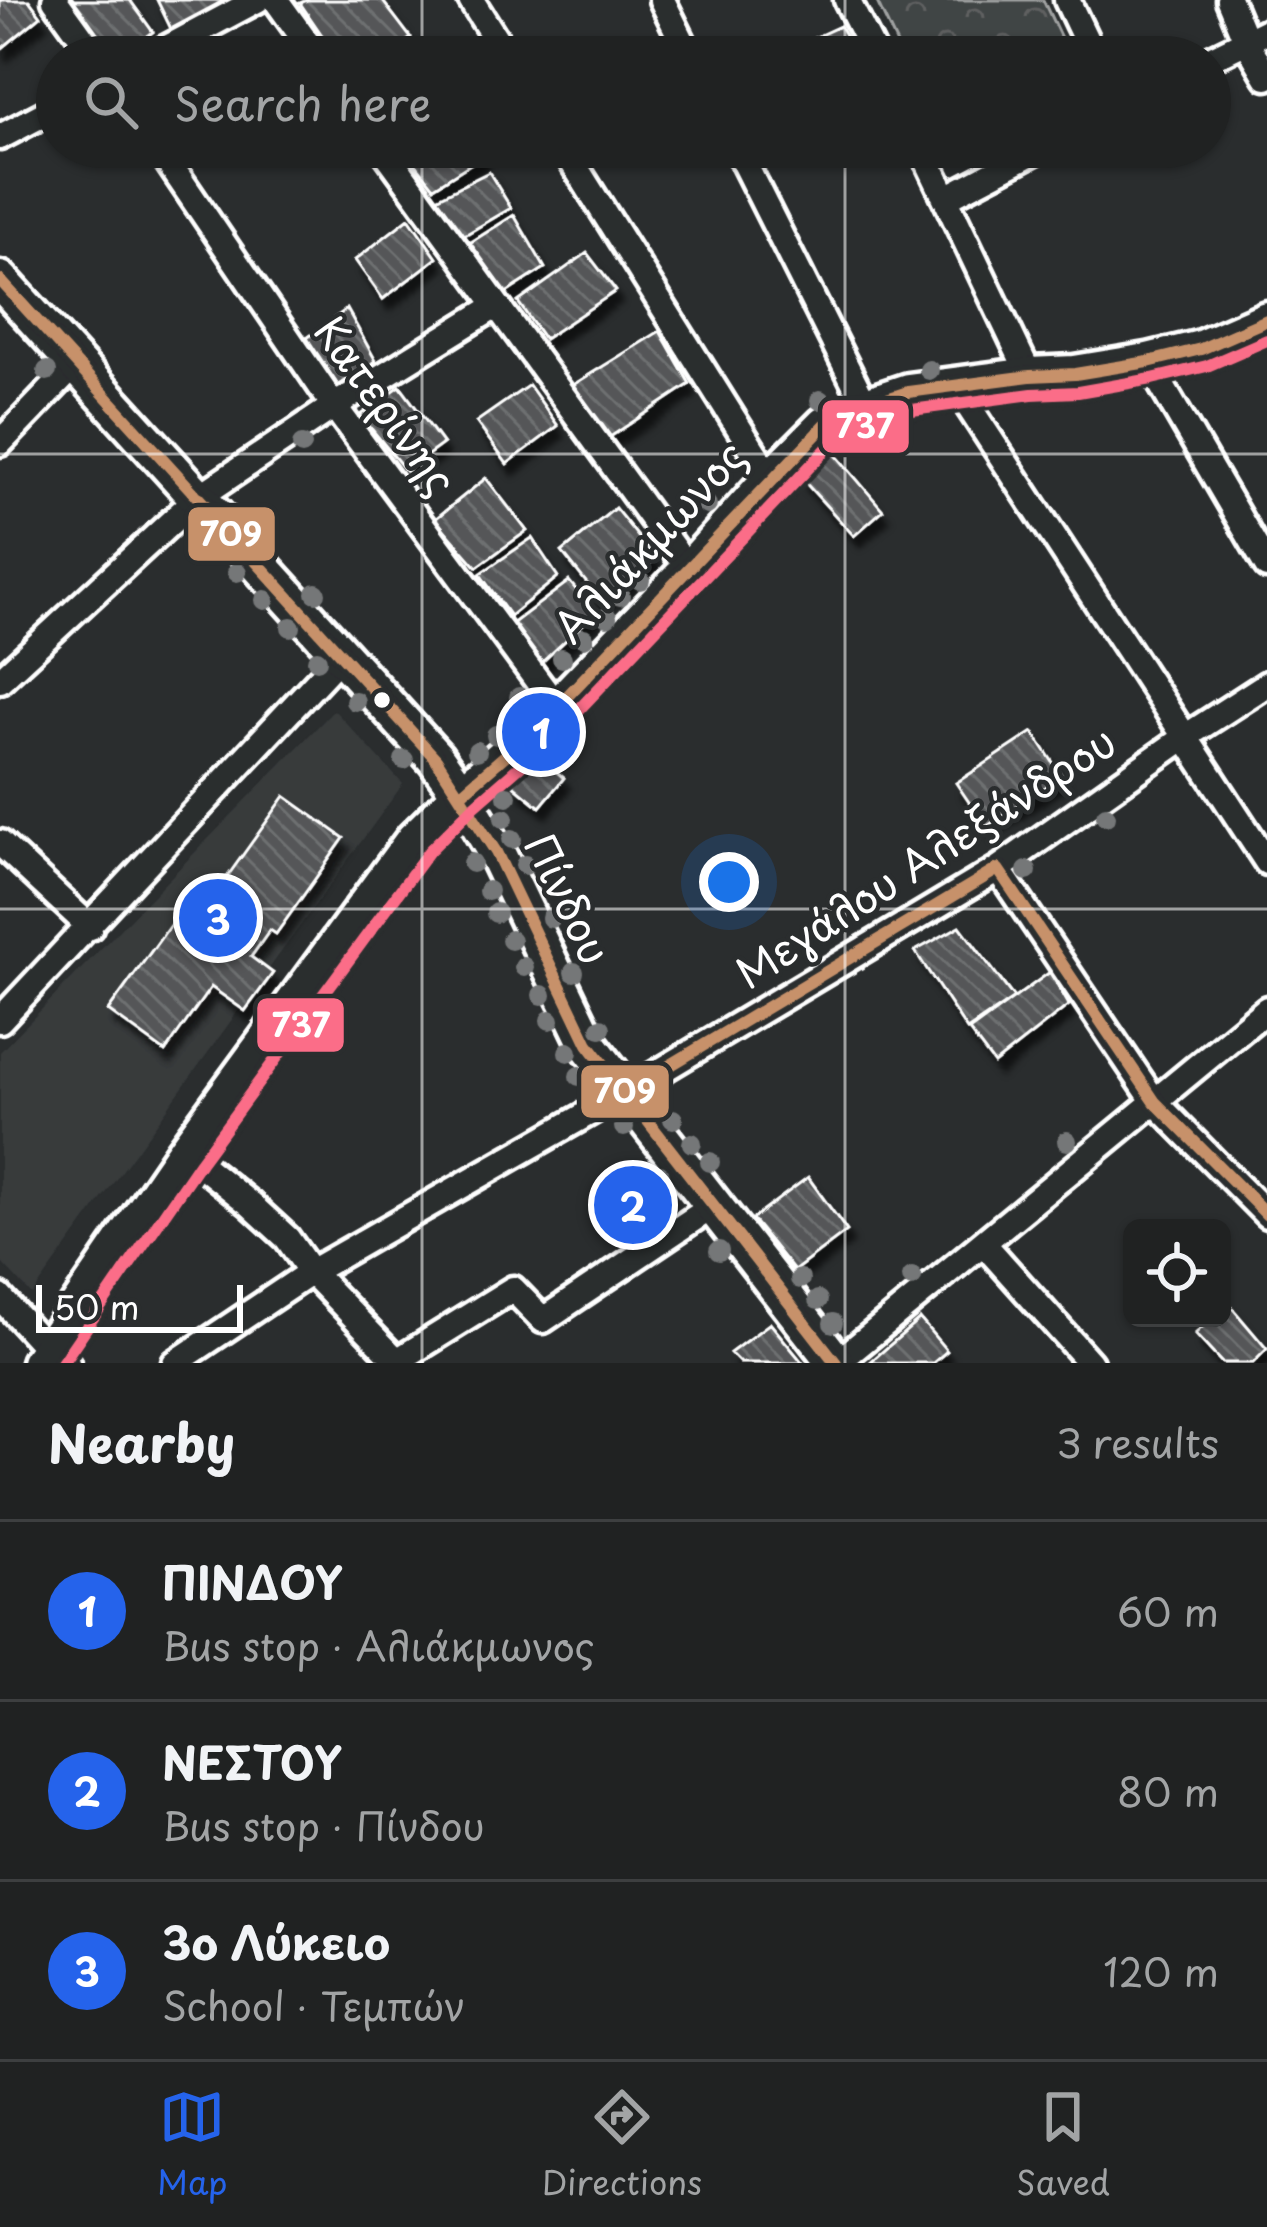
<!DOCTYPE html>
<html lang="en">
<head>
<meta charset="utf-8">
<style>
  :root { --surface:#202222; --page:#2d2f2f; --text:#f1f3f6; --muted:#a2a4a5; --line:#3d3f40; --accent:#2563eb }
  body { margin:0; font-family:"Playpen Sans",sans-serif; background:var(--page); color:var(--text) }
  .controls { position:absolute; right:36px; bottom:36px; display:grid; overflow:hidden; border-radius:18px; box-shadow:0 3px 9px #0004 }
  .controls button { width:108px; height:108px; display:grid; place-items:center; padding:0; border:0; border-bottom:3px solid var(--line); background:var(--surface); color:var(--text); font:60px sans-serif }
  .scale { position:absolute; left:36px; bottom:30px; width:207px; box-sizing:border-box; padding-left:12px; border:6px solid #fff; border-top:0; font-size:33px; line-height:42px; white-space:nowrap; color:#fff; -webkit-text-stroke:9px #2a2d2e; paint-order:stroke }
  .you { position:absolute; left:729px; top:882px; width:42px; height:42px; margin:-30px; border:9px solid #fff; border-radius:50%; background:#1a73e8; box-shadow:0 0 0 18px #1a73e833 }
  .badge { display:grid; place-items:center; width:78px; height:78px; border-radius:50%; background:var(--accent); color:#fff; font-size:39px; font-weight:700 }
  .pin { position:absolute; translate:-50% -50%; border:6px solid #fff; box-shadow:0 3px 12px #0006 }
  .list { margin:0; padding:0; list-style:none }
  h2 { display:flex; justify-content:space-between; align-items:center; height:156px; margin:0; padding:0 48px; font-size:51px }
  h2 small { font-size:39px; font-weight:400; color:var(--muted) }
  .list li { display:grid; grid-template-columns:78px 1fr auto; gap:36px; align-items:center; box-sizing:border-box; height:180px; padding:0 48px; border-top:3px solid var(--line) }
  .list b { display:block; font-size:45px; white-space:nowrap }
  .list p { margin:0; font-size:39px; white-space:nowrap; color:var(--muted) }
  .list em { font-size:39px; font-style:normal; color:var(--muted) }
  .icon { flex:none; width:66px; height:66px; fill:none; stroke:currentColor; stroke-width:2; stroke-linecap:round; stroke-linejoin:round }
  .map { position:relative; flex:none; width:1267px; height:1363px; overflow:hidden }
  .search { position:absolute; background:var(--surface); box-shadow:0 3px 9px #0004; left:36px; right:36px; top:36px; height:132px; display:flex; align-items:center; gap:30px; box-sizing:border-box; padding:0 42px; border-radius:66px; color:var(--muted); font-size:45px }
  .sheet { height:696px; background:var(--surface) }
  nav { display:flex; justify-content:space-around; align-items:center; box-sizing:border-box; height:168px; border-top:3px solid var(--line); background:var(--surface); font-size:33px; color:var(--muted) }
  nav a { display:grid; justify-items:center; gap:6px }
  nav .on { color:var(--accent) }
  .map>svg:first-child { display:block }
</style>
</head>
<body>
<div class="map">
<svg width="1267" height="1363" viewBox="0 0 1267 1363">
  <defs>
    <pattern id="park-crowns" width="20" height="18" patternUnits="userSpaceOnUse" patternTransform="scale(3)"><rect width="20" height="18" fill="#414445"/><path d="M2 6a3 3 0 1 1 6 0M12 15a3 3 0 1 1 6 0" fill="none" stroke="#5e6061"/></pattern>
    <pattern id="building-back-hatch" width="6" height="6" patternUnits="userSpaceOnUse" patternTransform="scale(3)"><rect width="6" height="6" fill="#555758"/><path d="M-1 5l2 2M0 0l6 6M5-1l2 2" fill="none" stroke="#6e7071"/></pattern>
    <filter id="shadow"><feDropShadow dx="6" dy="11" stdDeviation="3" flood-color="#0009"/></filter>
  </defs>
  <rect width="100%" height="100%" fill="#2a2d2e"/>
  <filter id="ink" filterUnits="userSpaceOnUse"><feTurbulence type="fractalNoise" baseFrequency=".00833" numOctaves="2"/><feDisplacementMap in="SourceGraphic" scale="24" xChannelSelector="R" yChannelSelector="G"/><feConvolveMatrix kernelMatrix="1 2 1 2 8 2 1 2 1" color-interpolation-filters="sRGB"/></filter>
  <g filter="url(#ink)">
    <path fill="#373a3b" d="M334,710L403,784L32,1295L0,1261V1052Z"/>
    <path fill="url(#park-crowns)" stroke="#a0a2a2" stroke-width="3" d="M876,0H1043L1070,57H903Z"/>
    <path fill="url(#building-back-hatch)" stroke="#fff" stroke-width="3" filter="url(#shadow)" d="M0,0H29L41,16L0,50Z
      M71,0H130L153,32L119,57H110Z
      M157,0H230L172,31Z
      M307,0H382L411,38L385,57H337L300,3Z
      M840,26L857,57H796L792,48Z
      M411,147H477L483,156L434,187L405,151Z
      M489,172L511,208L463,236L435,199Z
      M514,215L545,268L500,297L465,246Z
      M409,218L437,258L383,299L355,260Z
      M587,253L616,291L544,339L518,302Z
      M347,309L376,361L338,386L307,338Z
      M660,331L690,384L604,441L568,388Z
      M529,385L558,426L507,464L476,422Z
      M400,386L443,444L406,471L360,415Z
      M831,449L883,510L854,536L801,478Z
      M486,478L527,531L477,567L435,519Z
      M615,508L656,559L601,601L562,552Z
      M532,538L558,577L510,616L480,574Z
      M569,581L595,613L541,663L512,624Z
      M1033,732L1062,776L986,827L956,783Z
      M536,754L564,778L540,807L513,785Z
      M285,796L344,838L276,934L270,930L251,957L273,973L245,1011L211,987L165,1052L108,1011L181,910L204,926L225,896L217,891Z
      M960,926L1014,998L967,1030L915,951Z
      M1050,972L1069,1005L994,1064L969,1031Z
      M808,1177L847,1231L794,1271L752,1219Z
      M1228,1303L1267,1349L1253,1363H1222L1195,1334L1212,1318H1222V1309Z
      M920,1319L947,1351L933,1363H869Z
      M770,1323L803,1363H740L730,1353Z"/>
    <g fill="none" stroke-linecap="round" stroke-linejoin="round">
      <defs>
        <path id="street" d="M55,0L96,57
          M276,0L317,57
          M471,0L507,57
          M662,0L690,57
          M847,0L876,57
          M1067,0L1094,57
          M1229,0L1246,41L1267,77
          M150,57L257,0
          M1210,59L1267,31
          M0,137L57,107
          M158,147L334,406L556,706
          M382,147L689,570
          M563,147L771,479
          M736,147L866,406
          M921,147L1030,376
          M946,198L1043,147
          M1148,362L1267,566
          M954,384L1267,862
          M0,443L76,364
          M0,680L196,499L334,406L496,306
          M0,843L90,927
          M998,869L1155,1102L1267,1215
          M0,1020L341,656
          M185,1152L250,1204L287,1238L311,1272L399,1363
          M984,1244L1090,1363
          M0,1297L50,1352L67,1363
          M397,1361L513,1289L543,1320L713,1206
          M175,1363L311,1272L624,1093L998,869L1185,737L1267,684
          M837,1363L1267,1009"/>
        <path id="secondary" d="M0,280L436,759L461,794L496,852L588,1044L836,1363
          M40,1363L185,1152L415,839L461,794L538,727L689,570L771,479L825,425L866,406L908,392L1030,376L1075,374L1148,362L1201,349L1267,320"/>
      </defs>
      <use href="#street" stroke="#fff" stroke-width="33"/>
      <use href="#secondary" stroke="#fff" stroke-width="45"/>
      <use href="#street" stroke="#2a2d2e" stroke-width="24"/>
      <use href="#secondary" stroke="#2a2d2e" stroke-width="36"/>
      <defs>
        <path id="bus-1" d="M0,280L436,759L496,852L588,1044L836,1363
          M461,794L538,727L825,425L866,406L908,392L1030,376L1075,374L1148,362L1201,349L1267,320
          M624,1093L998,869L1155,1102L1267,1215"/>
        <path id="bus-2" d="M62,1363L200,1162L429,851L473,807L551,739L835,440L873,423L912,410L1032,394L1078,392L1152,379L1207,366L1267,340"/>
      </defs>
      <use href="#bus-1" stroke="#2a2d2e" stroke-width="21"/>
      <use href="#bus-2" stroke="#2a2d2e" stroke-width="21"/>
      <use href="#bus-1" stroke="#c7916a" stroke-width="12"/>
      <use href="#bus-2" stroke="#fb6d88" stroke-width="12"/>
    </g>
    <g fill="#757778">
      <circle cx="929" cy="370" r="10"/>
      <circle cx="47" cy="371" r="10"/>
      <circle cx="820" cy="400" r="10"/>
      <circle cx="302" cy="445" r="10"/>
      <circle cx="707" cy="505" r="10"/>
      <circle cx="208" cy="540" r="10"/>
      <circle cx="237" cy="572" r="10"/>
      <circle cx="640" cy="580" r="10"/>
      <circle cx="316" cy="593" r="10"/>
      <circle cx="620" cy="596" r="10"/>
      <circle cx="265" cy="600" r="10"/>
      <circle cx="607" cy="617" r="10"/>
      <circle cx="291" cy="627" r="10"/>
      <circle cx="584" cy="638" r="10"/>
      <circle cx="562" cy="658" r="10"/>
      <circle cx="317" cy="660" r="10"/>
      <circle cx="519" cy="697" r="10"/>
      <circle cx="355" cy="701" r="10"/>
      <circle cx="496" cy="735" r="10"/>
      <circle cx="477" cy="751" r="10"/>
      <circle cx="404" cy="760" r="10"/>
      <circle cx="507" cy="796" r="10"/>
      <circle cx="1106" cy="816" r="10"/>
      <circle cx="504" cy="818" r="10"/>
      <circle cx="512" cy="839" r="10"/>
      <circle cx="472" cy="863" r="10"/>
      <circle cx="525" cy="865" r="10"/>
      <circle cx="1027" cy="871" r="10"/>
      <circle cx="488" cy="891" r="10"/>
      <circle cx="496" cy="913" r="10"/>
      <circle cx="551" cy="918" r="10"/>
      <circle cx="511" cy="940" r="10"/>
      <circle cx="524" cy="967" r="10"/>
      <circle cx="574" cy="972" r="10"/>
      <circle cx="542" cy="995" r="10"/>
      <circle cx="550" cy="1020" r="10"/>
      <circle cx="601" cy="1028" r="10"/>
      <circle cx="568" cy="1052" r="10"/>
      <circle cx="579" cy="1076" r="10"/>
      <circle cx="673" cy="1119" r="10"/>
      <circle cx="624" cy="1127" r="10"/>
      <circle cx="1067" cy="1141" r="10"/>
      <circle cx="692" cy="1143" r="10"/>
      <circle cx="710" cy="1162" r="10"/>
      <circle cx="660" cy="1175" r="10"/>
      <circle cx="719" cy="1251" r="10"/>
      <circle cx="912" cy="1277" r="10"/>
      <circle cx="800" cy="1279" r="10"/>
      <circle cx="818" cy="1300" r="10"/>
      <circle cx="833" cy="1323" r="10"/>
    </g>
  </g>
  <path fill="none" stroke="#fff" stroke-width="3" stroke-opacity="0.55" d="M422,0V57M845,0V57M422,147V1363M845,147V1363M0,454H1267M0,909H1267"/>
  <circle fill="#fff" stroke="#2a2d2e" stroke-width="4.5" cx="382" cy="700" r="10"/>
  <g text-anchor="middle" stroke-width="9" stroke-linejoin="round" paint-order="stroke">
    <g font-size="42" fill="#fff" stroke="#2a2d2e">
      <text transform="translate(385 406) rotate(54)" y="15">Κατερίνης</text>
      <text transform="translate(650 542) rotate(-47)" y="15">Αλιάκμωνος</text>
      <text transform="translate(926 858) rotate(-33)" y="15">Μεγάλου Αλεξάνδρου</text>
      <text transform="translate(567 899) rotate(64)" y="15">Πίνδου</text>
    </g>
  </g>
  <g stroke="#2a2d2e" stroke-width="4.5">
    <rect x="820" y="398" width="91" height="57" rx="12" fill="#fb6d88"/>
    <rect x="186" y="505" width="91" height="58" rx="12" fill="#c7916a"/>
    <rect x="255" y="996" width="91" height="58" rx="12" fill="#fb6d88"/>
    <rect x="579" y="1063" width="92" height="57" rx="12" fill="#c7916a"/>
  </g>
  <g font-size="33" text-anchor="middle" font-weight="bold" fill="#fff">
    <text x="865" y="438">737</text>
    <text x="231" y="546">709</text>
    <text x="301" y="1037">737</text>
    <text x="625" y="1103">709</text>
  </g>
</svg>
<div class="controls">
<button><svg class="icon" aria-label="locate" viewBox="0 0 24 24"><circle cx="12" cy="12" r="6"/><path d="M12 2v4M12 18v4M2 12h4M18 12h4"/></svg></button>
</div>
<div class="scale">50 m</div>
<div class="you"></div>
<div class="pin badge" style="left:541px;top:732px">1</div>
<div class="pin badge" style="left:633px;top:1205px">2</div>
<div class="pin badge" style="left:218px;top:918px">3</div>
<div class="search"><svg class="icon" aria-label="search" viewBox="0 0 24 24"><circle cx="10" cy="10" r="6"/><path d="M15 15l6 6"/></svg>Search here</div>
</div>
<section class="sheet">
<h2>Nearby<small>3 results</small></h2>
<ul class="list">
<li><span class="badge">1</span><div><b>ΠΙΝΔΟΥ</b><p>Bus stop · Αλιάκμωνος</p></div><em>60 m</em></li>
<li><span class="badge">2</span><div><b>ΝΕΣΤΟΥ</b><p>Bus stop · Πίνδου</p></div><em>80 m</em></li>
<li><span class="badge">3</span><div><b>3ο Λύκειο</b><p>School · Τεμπών</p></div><em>120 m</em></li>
</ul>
</section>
<nav>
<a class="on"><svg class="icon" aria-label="map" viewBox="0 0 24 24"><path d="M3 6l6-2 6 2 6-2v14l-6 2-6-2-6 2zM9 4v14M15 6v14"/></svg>Map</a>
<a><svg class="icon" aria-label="directions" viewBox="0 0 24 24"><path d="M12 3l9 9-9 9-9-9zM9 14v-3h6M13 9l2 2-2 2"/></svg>Directions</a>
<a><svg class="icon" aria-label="saved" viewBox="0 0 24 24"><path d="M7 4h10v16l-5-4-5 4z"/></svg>Saved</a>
</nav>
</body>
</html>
